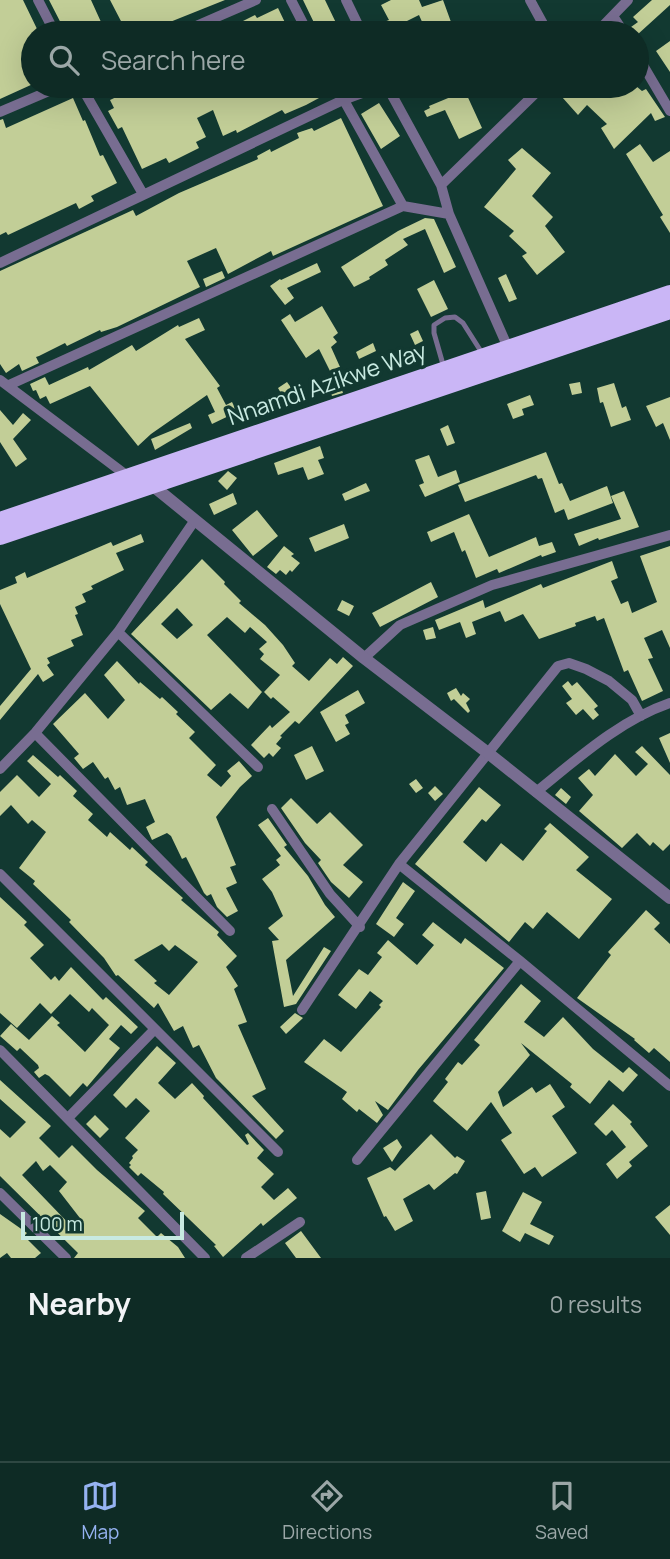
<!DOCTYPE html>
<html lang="en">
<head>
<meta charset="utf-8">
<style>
  :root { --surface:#0e2b25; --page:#1c3732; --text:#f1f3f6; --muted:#9ba7a7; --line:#2e4742; --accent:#95b2f1 }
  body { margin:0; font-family:Manrope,sans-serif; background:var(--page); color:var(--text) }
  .scale { position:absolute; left:21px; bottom:18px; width:163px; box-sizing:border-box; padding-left:7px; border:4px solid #c8eae1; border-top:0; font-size:19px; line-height:24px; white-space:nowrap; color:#c8eae1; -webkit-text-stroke:5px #123931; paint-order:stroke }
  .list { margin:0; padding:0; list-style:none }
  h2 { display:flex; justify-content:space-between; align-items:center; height:91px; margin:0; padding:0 28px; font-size:30px }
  h2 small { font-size:23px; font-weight:400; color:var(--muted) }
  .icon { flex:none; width:38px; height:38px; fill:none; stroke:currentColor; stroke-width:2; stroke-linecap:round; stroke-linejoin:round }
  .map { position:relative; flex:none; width:670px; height:1258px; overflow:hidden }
  .search { position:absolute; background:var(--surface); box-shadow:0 7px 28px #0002; left:21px; right:21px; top:21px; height:77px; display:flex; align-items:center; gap:18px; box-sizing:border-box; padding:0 24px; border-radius:38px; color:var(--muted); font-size:26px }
  .sheet { height:203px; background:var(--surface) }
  nav { display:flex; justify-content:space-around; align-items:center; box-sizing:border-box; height:98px; border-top:2px solid var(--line); background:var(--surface); font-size:19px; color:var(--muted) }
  nav a { display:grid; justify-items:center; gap:4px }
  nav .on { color:var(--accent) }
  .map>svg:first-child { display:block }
</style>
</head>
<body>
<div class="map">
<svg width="670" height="1258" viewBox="0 0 670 1258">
  <rect width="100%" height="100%" fill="#123931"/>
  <path fill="#c2ce97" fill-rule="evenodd" d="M0,0H23L39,33H33V68L29,70L33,84L0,99Z
    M49,0H91L106,33H66Z
    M110,0H225L150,30L151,33H107L123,25Z
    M303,0H325L338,27L326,33H319Z
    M391,0H419L422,7L443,0L455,33H427L419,15L393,28L396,33H386L385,31L370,33L368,28L389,20L381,5Z
    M652,0H670V5L637,35L631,27L638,22L633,17Z
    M278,8L290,33H219L255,15L257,18Z
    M670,41V72L656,51Z
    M129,86H328V87L317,93L319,98L306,105L285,114L282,110L237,133L236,130L223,136L213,110L197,118L206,137L196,142L199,148L169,163L166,158L142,169L122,127L118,129L108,111L114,108L110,100L131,90Z
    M577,86H636L642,91L646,89L665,117L655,121L651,113L614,149L601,128L607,124L587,105L578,115L562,97Z
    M465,91L482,128L459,139L445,110L427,117L424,111L430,108L429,106Z
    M73,98L83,121L85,120L100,156L103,155L117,183L91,196L94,201L79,209L76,203L8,235L6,232L0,235V120L3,119L6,128Z
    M379,103L400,136L381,149L361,114Z
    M341,118L383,206L273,256L271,251L228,274L216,248L187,261L200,287L117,327L101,332L100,330L67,346L65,343L39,356L36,357L39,363L22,371L19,364L6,373L0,364V271L133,210L136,216L179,193L256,160L258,159L257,156L270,149L271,152L299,138L297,133L312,128L314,131Z
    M640,144L653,162L670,151V233L660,217L663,215L626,154Z
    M522,148L551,173L532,196L553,217L545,226L565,252L537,275L522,256L527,253L509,236L514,231L484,207L516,169L508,160Z
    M425,218L434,219L456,267L444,273L425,229L403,239L408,245L385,260L388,265L369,277L370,279L354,287L341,267L398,231Z
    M317,263L321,272L287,288L294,298L285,305L270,286L280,279L281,280Z
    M222,271L225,278L206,287L203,279Z
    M506,274L517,299L509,302L498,278Z
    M434,280L448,309L431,317L417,289Z
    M322,306L338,333L333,337L337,342L331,347L340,367L330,371L319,349L306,358L281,320L290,314L295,322Z
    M199,318L205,330L185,339L220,386L217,388L226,405L232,402L237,412L212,424L208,415L215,412L207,395L151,434L138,446L90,386L50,404L46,396L40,399L36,390L33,391L30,384L45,377L49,385L88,367L89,370L132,345L136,351L178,325L179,327Z
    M418,330L423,341L415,345L410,334Z
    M373,343L376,351L359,359L356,352Z
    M287,382L292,389L282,395L278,388Z
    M580,382L582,393L572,395L569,384Z
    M614,383L622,408L626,406L631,420L611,427L603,402L600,403L597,388Z
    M340,384L343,393L332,396L329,388Z
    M530,395L534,405L522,409L524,415L513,419L507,404Z
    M670,397V440L663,423L656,427L646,406Z
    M0,410L13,425L23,413L31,420L13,439L27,459L16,467L0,442Z
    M190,423L192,428L155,450L151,439Z
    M448,425L455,443L447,446L440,429Z
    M320,446L324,458L318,460L324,474L308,480L303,467L278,475L274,463Z
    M546,452L559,484L562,483L570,501L607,486L613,503L568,520L564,509L555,513L542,478L538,479L536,475L465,502L458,485Z
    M429,455L438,477L456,470L460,482L425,497L419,485L424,483L415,460Z
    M228,471L237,478L227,490L218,481Z
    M366,483L370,491L345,501L342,494Z
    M624,491L639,527L599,540L598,538L579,546L574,534L621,519L611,496Z
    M233,493L237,504L214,515L209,504Z
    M257,510L278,536L253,556L232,530Z
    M469,514L489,557L536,537L539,546L552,542L556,552L542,557L541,555L499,573L497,569L476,578L465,550L462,552L454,532L431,542L427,532Z
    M344,524L349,538L315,552L309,538Z
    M141,534L144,542L116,553L124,570L91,586L93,589L82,594L86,602L75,607L78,614L75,615L83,635L71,640L74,646L47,658L50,663L47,665L54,675L43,682L38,674L0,720V706L31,669L0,604V590L17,583L15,577L25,572L27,578L111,542L113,546Z
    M284,546L294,554L291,556L300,563L292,572L290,570L286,575L280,570L276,574L267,567Z
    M670,546V648L662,630L644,638L653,658L648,659L663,691L642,701L628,670L624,672L604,618L597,621L595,616L575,623L576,626L539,639L523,614L505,622L500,611L472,622L476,634L466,638L460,622L439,630L435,620L483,600L485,608L541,584L543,588L612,561L618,578L611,581L621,604L628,601L632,613L657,602L640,556Z
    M202,559L225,582L224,584L241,601L239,603L265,625L283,645L295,663L292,666L309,681L330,658L337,664L343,657L353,666L299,724L295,721L280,736L282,737L276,744L281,748L273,757L269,753L264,758L251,745L270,725L272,728L290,712L273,697L271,699L264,692L280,675L260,659L264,654L259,649L267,642L250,627L245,633L227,617L207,635L262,692L248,709L230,693L211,710L131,634ZM177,608L193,625L177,639L161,624Z
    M431,582L438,597L380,627L372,613Z
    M342,600L354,606L349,616L337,610Z
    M433,627L436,638L426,640L423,630Z
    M117,661L139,684L140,682L160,699L162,697L178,712L176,714L195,732L189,738L216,765L207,775L221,787L231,776L227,771L239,761L252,776L240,787L216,817L236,865L230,867L237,883L226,888L238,911L227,917L217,907L211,894L207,896L204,893L186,857L182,859L171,836L167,833L152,840L146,827L155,822L145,799L127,805L120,787L115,790L108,777L105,779L93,762L83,769L74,758L79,754L53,724L85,693L108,719L125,700L104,675Z
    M568,681L572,686L577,682L598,706L594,709L599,715L593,720L583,709L576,715L566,703L572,699L562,686Z
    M456,688L461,696L463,693L470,699L466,703L470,711L468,713L454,699L451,701L447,693Z
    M358,690L365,703L345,715L349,723L345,725L350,734L336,742L320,712Z
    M670,733V763L659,738Z
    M312,746L324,771L306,780L294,755Z
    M642,746L670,775V844L663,851L653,842L650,846L637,833L622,848L579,811L593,795L578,778L589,769L595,776L615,754L636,776L648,764L635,752Z
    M33,755L58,777L60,775L77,791L73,796L93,814L88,820L107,837L110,832L130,850L132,847L148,862L145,865L183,898L181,900L219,932L217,935L237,956L226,967L238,986L234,989L247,1022L238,1025L266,1089L252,1096L284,1131L276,1139L216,1078L199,1045L193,1048L183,1026L174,1031L158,1003L154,1008L118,975L116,976L104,958L69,922L71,920L33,884L35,881L19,868L46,832L32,820L28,824L11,805L0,816V792L17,775L39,797L51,784L27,761ZM162,944L169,951L175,945L198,962L169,995L154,983L157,981L134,960Z
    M416,779L423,788L416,793L409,784Z
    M435,786L443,794L435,801L428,793Z
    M479,787L501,805L486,822L482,819L463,842L486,862L501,843L523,861L547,831L544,829L550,823L589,857L576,870L612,899L579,939L547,912L533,929L525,922L509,942L415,864Z
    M561,788L571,797L566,804L555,795Z
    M291,798L317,824L330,812L363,845L343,865L363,882L349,898L331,882L318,863L321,860L305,843L281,808Z
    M268,818L287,845L284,847L308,876L325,905L335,917L286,960L293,996L324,947L331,951L296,1004L284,1007L272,941L279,940L268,928L283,916L272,892L262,879L280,865L276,860L281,856L258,825Z
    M403,882L415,891L396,918L404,924L394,937L376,924Z
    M0,897L27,922L24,925L44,945L30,958L51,980L55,976L59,981L71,967L103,1000L106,997L138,1027L131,1034L121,1025L109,1039L120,1048L87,1087L83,1083L70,1097L49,1076L45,1074L39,1078L34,1072L39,1068L38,1065L20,1048L17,1051L0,1036L11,1024L29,1040L52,1016L60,1023L57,1025L85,1052L109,1025L92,1008L89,1012L70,994L51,1014L40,1003L17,1028L0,1013Z
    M646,910L660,923L654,929L670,944V1062L654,1048L649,1053L634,1040L635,1039L577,998L611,955L608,952Z
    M433,922L461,944L465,938L504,968L418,1070L388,1110L375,1101L383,1115L377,1123L359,1109L357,1112L342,1099L347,1092L304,1062L324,1039L341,1052L381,1007L379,1005L383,1001L370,991L356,1009L338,995L359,969L368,975L382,957L377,953L388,940L417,965L434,945L422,935Z
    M521,984L541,1001L524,1022L544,1037L563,1017L593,1049L623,1073L629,1067L638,1075L623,1092L609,1080L590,1104L570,1087L572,1084L521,1043L530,1055L498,1092L503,1107L532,1087L536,1093L550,1084L565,1107L552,1116L577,1153L542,1177L535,1167L524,1174L501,1140L512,1133L491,1102L467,1131L433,1101L448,1082L445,1079L458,1062L462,1065L480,1045L474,1040Z
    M295,1013L303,1018L286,1034L280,1027Z
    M157,1046L176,1063L158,1083L175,1099L192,1083L204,1096L203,1098L247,1145L249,1144L245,1135L248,1133L264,1150L257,1158L274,1174L261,1187L274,1200L288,1188L297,1198L263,1226L261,1223L223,1257L214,1246L216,1245L163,1194L164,1192L141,1173L138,1176L129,1167L131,1165L129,1163L133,1158L132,1156L138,1150L125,1138L150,1111L136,1098L126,1108L113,1095Z
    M0,1080L51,1126L39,1138L59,1158L72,1145L97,1170L145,1211L138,1218L157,1237L161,1233L178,1247L185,1258H74L78,1253L0,1176V1129L10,1138L26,1122L0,1099ZM36,1161L43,1171L50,1165L67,1182L59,1191L83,1222L74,1229L22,1175Z
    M613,1104L632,1122L630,1124L648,1146L629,1162L632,1166L617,1179L606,1164L626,1147L612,1130L606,1136L594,1124Z
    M95,1115L109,1129L100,1138L86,1124Z
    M431,1134L455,1158L457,1156L465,1161L457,1174L455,1173L434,1190L429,1184L403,1199L413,1221L395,1231L386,1216L384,1217L367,1178L390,1167L395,1171Z
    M397,1139L402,1147L392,1162L383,1148Z
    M486,1191L491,1218L481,1220L476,1193Z
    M523,1192L542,1202L530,1224L554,1236L549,1245L525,1233L520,1242L502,1231Z
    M670,1205V1235L655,1217Z
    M0,1214L27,1233L24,1236L41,1253L35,1258H11L7,1253L0,1258Z
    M301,1231L321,1258H296L285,1243Z"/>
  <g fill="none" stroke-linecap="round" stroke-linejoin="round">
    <path stroke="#786d91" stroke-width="5" d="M444,368L434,333V325L445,318L455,317L463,323L482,353"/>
    <path stroke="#786d91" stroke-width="10" d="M38,0L55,33
      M291,0L308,33
      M346,0L362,33
      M530,0L548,33
      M613,16L624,33
      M180,33L256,0
      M596,33L628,0
      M637,55L670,111
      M81,86L143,194
      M336,86L403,206
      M387,86L441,185L449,214L509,350
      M0,112L61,86
      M441,185L543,86
      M0,263L343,100L381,86
      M0,380L130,478
      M9,385L403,206L449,214
      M118,632L258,767
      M364,658L400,625L492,585L670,535
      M35,733L230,931
      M0,769L35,733L118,632L195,520
      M536,792C577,759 620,720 670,703
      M272,809L330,894L360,927
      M399,864L520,961L670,1086
      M0,874L278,1152
      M302,1010L399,864L558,666L569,663L586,669L609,681L632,700L641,716
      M0,1050L205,1258
      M68,1118L155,1029
      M357,1160L520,961
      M0,1193L66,1258
      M246,1258L300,1222"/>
    <path stroke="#786d91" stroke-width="12" d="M152,485L364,658L488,753L670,898"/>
    <path stroke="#cab6f6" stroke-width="18" d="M0,521L670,294
      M0,536L670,310"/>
  </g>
  <g text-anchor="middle" stroke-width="7" stroke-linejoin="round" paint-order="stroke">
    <g font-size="23" fill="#c8eae1" stroke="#123931">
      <text transform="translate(327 384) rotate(-19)" y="8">Nnamdi Azikwe Way</text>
    </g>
  </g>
</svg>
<div class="scale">100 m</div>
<div class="search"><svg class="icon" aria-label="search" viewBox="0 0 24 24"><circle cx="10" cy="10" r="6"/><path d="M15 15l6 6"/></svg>Search here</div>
</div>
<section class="sheet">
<h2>Nearby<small>0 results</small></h2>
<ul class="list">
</ul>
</section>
<nav>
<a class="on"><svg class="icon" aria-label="map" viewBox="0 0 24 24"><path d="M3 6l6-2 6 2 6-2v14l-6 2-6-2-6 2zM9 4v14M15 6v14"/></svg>Map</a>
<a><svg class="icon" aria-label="directions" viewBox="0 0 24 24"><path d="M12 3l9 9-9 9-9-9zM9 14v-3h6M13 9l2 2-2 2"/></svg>Directions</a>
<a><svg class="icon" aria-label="saved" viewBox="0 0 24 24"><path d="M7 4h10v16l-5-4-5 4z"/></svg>Saved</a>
</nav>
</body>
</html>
